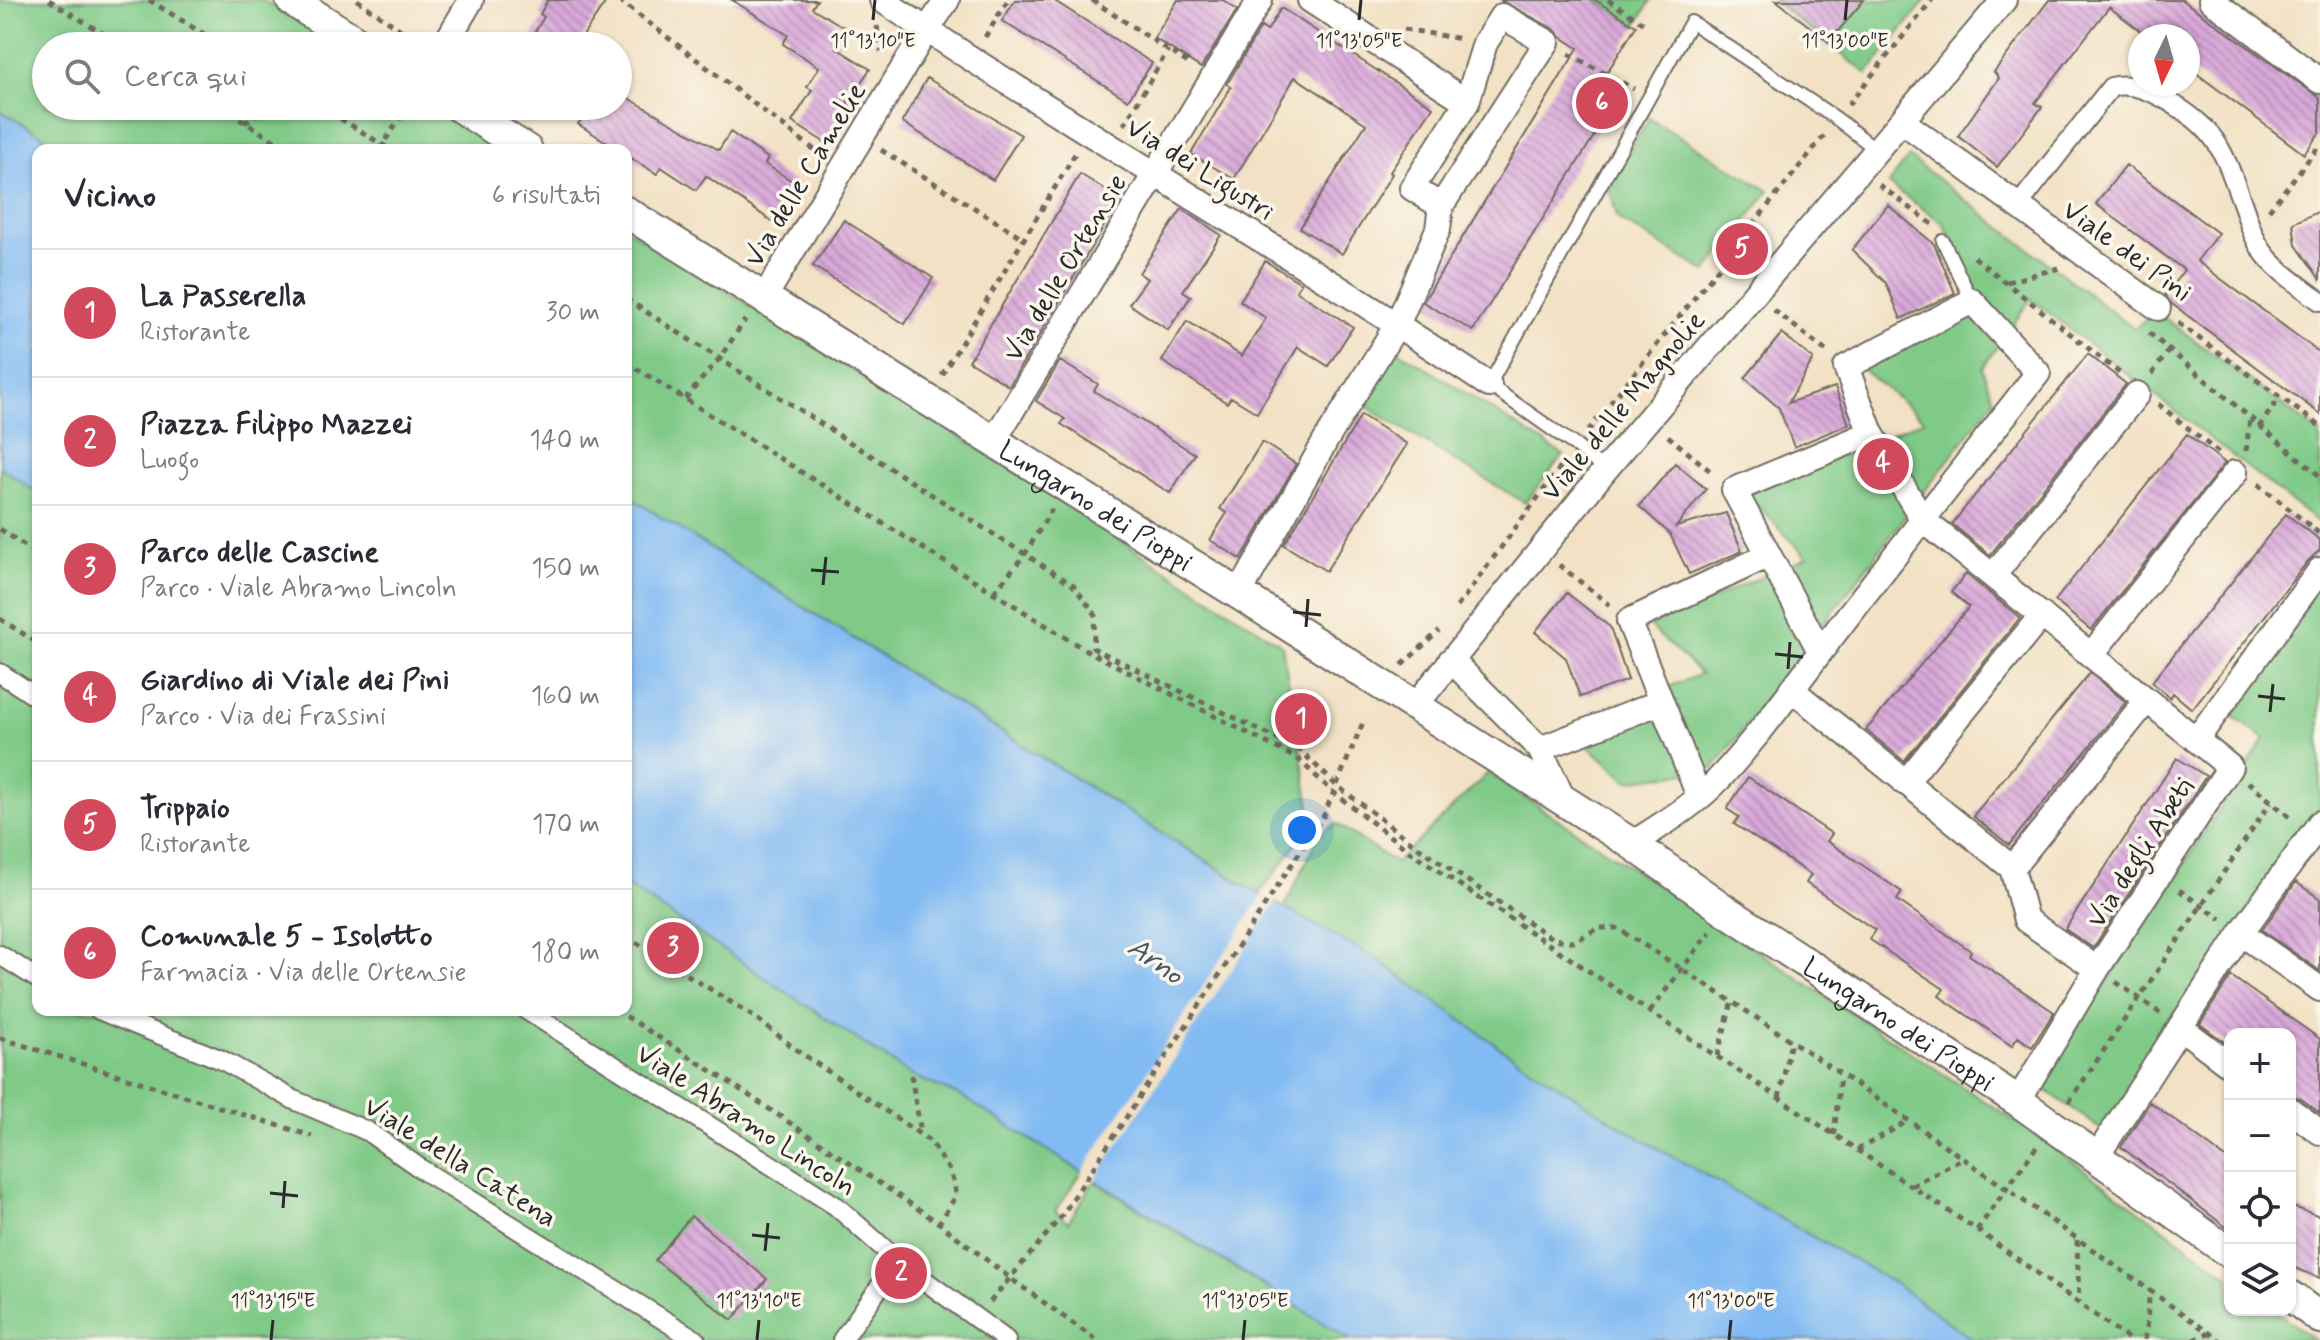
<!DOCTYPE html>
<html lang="it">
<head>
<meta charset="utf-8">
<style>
  :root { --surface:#fff; --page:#f2f2f3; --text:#2b2b33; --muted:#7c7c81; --line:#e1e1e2; --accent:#d1495b }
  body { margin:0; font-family:Mynerve,sans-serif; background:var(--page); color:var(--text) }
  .controls { position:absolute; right:24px; bottom:24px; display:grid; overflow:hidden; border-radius:16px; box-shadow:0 2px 6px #0004 }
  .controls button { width:72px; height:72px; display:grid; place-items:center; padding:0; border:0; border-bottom:2px solid var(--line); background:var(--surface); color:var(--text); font:40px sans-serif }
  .compass { position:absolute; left:2128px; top:24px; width:72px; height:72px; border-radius:50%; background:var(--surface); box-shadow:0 2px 6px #0004; rotate:185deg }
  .you { position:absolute; left:1302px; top:830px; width:28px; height:28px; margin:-20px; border:6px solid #fff; border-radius:50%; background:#1a73e8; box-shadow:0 0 0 12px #1a73e833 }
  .badge { display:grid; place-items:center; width:52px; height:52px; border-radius:50%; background:var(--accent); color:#fff; font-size:26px; font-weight:700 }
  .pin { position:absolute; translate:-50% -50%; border:4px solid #fff; box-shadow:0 2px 8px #0006 }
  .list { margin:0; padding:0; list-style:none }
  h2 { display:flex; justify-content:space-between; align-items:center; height:104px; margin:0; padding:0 32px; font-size:34px }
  h2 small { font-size:26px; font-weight:400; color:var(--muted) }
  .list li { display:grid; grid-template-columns:52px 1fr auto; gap:24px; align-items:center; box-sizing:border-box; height:128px; padding:0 32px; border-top:2px solid var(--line) }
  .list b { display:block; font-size:30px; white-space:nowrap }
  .list p { margin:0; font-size:26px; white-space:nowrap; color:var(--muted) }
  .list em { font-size:26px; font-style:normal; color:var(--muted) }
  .icon { flex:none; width:44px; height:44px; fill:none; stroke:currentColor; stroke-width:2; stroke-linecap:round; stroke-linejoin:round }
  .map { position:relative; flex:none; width:2320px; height:1340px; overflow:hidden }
  .search { position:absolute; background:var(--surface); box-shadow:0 2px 6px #0004; left:32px; top:32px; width:600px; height:88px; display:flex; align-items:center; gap:20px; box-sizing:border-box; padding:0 28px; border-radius:44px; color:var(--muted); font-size:30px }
  .panel { position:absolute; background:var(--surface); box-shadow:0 2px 6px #0004; left:32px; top:144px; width:600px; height:872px; border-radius:16px }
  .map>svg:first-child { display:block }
</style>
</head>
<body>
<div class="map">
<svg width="2320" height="1340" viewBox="0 0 2320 1340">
  <defs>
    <pattern id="building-back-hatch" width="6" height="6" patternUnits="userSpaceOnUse" patternTransform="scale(2)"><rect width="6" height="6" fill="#d9a8d9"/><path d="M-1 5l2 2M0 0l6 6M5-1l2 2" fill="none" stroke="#b089b0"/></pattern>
  </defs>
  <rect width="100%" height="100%" fill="#fbf7ec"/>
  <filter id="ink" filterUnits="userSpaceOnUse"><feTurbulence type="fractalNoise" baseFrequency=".0125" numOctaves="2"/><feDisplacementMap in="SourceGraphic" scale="16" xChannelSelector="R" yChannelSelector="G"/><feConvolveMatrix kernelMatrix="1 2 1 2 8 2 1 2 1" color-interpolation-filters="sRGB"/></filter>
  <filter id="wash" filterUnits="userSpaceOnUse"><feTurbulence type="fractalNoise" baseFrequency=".006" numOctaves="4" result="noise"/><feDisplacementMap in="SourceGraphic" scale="32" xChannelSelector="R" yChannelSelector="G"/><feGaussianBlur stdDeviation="1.8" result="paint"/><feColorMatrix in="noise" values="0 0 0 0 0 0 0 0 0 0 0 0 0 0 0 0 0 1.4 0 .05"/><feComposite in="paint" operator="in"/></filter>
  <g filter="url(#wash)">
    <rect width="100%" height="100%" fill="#f2e1c4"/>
    <path fill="#80ca88" stroke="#567a5a" stroke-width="2" d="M0,0H263L336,46H46V106H431L501,150H67L0,111Z
      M1596,0H1651L1636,26Z
      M1773,0H1926L1867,74Z
      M1649,118L1769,191L1706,272L1618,219L1608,185Z
      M1909,157L2134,329L2155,311L2320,433V524L2031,299L1982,368L1994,400L1713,769L1628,781L1567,728L1701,674L1649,626L1807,557L1747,495L1924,420L1862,369L1984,305L1943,223L1888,184Z
      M626,228L997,460L1282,645L1310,806C1306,839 1278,868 1259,894L626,495Z
      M1396,349L1563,455L1525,503L1362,404Z
      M0,467L38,493V1010H626V885L911,1075L961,1096L1082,1172L1055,1211L1068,1222L1094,1181L1351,1340H0Z
      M2320,583V815L2104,1131L2040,1086L2265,739L2222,709Z
      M1488,773L2042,1139L2230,1277V1310H2274L2315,1340H1973L1897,1285L1640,1138L1509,1054L1376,959L1284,908L1318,838L1326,829L1337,824L1396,863Z"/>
    <path fill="#82bbf3" stroke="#56738f" stroke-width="2" d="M0,111L67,150H38V493L0,467Z
      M626,495L1242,884L1376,959L1509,1054L1638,1137L1897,1285L1973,1340H1351L961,1096L911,1075L626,885Z"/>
    <path fill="#f2e1c4" d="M1264,893L1277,900L1093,1183L1080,1175Z"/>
    <g id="blocks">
      <path fill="url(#building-back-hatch)" d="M548,0H607L576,46H526L544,17L540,14Z
        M732,0H817L812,8L847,29L836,48L870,69L847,103L853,107L829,145L792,122L812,90L807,87L819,67L783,44L788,35Z
        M1015,0H1053L1152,63L1128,100L1002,21Z
        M1178,0H1223L1237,10L1201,68L1154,38Z
        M1500,0H1595L1636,26L1601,82L1620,94L1473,331L1423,302L1578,48L1561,37L1554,29Z
        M1776,0H1864L1829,42Z
        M2049,0H2182L2320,98V132L2304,154L2188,67V36H2147L2109,7L2035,103L2042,107L1997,167L1958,136L1999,78L1994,72Z
        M1281,8L1433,107L1390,172L1392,174L1342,254L1300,228L1366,124L1295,77L1234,179L1191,154L1231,87L1227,84L1261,27L1267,31Z
        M927,78L1021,135L993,180L902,122Z
        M618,92L719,150L730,132L768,158L765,164L800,186L776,224L706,176L696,190L661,167L657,174L626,155V150H619L578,124L592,106H618Z
        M2126,165L2218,233L2197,261L2320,353V414L2172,304L2165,295L2184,270L2096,204Z
        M1080,174L1120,199L1009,386L969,361Z
        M1888,205L1934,244L1955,293L1901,319L1886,283L1852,250Z
        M1182,209L1221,235L1183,291L1191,296L1168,330L1129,304L1147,279L1139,273Z
        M2320,211V279L2296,245L2293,223Z
        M844,220L933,278L905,324L813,266Z
        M1265,261L1301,283L1296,291L1353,327L1328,366L1298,347L1257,413L1231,397L1227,403L1162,361L1187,321L1242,356L1266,318L1240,301Z
        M1782,333L1813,359L1788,403L1835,387L1849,424L1794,447L1779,408L1745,378Z
        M2088,354L2126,384L1990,555L1952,524Z
        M1060,361L1098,384L1094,391L1195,454L1170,493L1061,424L1065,419L1036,401Z
        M1361,415L1407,444L1326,571L1284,545Z
        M2187,434L2225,463L2091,630L2055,601Z
        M1262,442L1296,464L1241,559L1210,540L1227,513L1220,509Z
        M1675,463L1706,489L1676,527L1726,513L1742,551L1689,574L1670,534L1639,506Z
        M2286,514L2320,540V550L2308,561L2192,709L2173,693L2170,698L2152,682Z
        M1966,574L2020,618L1904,761L1866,730L1969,607L1951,592Z
        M1567,593L1610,627L1628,680L1580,697L1566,658L1535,632Z
        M2090,673L2126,702L2009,845L1973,816Z
        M2177,758L2206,776L2093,948L2065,929Z
        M1748,777L1832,834L1827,841L1902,892L1897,900L1971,951L1969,955L2054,1012L2032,1047L2018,1037L2012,1046L1939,996L1944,989L1869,939L1875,930L1806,883L1811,875L1734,824L1739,817L1727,809Z
        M2296,882L2320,899V971L2262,930Z
        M2231,976L2320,1039V1113L2299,1098L2290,1095V1034H2230V1046L2200,1024Z
        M2150,1102L2230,1161V1230L2121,1147Z
        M2290,1206L2320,1216V1278L2290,1266Z
        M691,1216L767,1279L732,1320L655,1260Z"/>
    </g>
  </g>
  <g filter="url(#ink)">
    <use href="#blocks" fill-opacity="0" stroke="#716b61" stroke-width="2"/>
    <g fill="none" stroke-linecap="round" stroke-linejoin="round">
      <defs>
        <path id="service" d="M1943,241L1972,301
          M1605,470L1576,446L1489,385L1691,22L1837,119L1877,150"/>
        <path id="pedestrian" d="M2017,207L2111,87C2129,82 2147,89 2163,98C2220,130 2223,151 2244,208C2249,223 2254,240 2264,253C2277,271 2302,287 2320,301
          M0,673L38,698
          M0,955L38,979
          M99,1010L222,1060L294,1100L367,1131L424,1171L696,1340
          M526,1010L836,1206L898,1261L1006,1340
          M842,1340L898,1261"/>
        <path id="minor" d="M882,0C1081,134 1290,252 1489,385
          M1310,0L1467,102
          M2211,0L2320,81
          M1502,16L1547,42L1441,206L1412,188L1467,102L1485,43Z
          M444,46L471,0
          M1902,121L2158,308
          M764,298L919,42L947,0
          M993,442L1260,0
          M1993,576L2137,394
          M1239,594L1326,440L1398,323L1438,229L1441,206
          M1820,651L1734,490L1871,433
          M2091,655L2235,473
          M1451,660L1540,749L1564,801
          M1791,689L2012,868
          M1415,706L1605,470L2004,0
          M2196,740L2320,570
          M1540,749L1661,702
          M1905,783L2042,615
          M1699,796L1629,621L1767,556
          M1632,844C1661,825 1695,805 1719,779C1765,729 1805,671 1847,617C1910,536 1974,454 2038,373L1972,301L1846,367L1871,433L1923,520L2230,767L2097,969L2018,1101
          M2012,868L2147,700
          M2012,868L2026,920L2097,969
          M2241,933L2320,989
          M2180,1027L2230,1065
          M2290,1110L2320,1132
          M2097,1156L2241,933L2320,823"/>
        <g id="tertiary">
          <path d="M291,0L363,46"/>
          <path d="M458,106L527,150"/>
          <path id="s1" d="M626,212L1239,594L1632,844L1725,910L2018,1101L2230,1253"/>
          <path d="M2290,1296L2320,1318"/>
        </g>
      </defs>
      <use href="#service" stroke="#716b61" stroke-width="16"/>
      <use href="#pedestrian" stroke="#716b61" stroke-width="22"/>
      <use href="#minor" stroke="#716b61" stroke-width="28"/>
      <use href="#tertiary" stroke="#716b61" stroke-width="34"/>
      <path stroke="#716b61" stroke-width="5" stroke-dasharray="6 6" stroke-linecap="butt" d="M49,0L123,46
        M149,0L223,46
        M357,0L420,43
        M619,0L821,155
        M1092,0L1191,65
        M1608,0L1643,23
        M877,26L881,52
        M1404,29L1461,39
        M985,37L1008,0
        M1569,54L1634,89
        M1848,105L1932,0
        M219,106L289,150
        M320,106L391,150
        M245,123L268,106
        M1124,125L1168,50
        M379,150L408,106
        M881,150L1023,238
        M1879,185L1935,226
        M2269,210L2320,145
        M1974,257L2122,375
        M2007,282L2059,268
        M626,299L1073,585L1095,614L1093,648L1300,750L1336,785L1415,845L1553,939L1574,942L1598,928H1617C1823,1057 2021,1198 2219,1340
        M1774,310L1827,352
        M2178,323L2320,426
        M2149,333L2320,476
        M626,362L1082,648L1298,759L1333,792L1409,851L1977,1230L2130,1340
        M2152,374L2169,350
        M942,375L1075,154
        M685,399L719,359L745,320
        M2158,404L2219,453
        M2259,427L2280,397
        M1588,431L1827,132
        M1668,436L1714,474
        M2246,451L2250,419
        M2258,484L2320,534
        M0,529L38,555
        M1559,565L1610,605
        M994,592L1025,554L1052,509
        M1457,607L1565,461
        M0,619L38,643
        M1402,665L1439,631
        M2248,782L2292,819
        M2179,890L2221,919
        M626,936L756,1018L794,1048L931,1142L949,1170L955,1186L956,1196L939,1223
        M2116,982L2160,1013
        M616,1010L729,1082L939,1223L1010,1278L1096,1340
        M1650,1011L1710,932
        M0,1038L312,1136
        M1717,1056L1732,1002
        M911,1075L921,1133
        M1779,1098L1791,1041
        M2069,1102L2271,802
        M1834,1135L1840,1076
        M1857,1150L1908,1121
        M1912,1186L1963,1158
        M1977,1230L2037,1146
        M2077,1240L2079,1302
        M990,1302L1061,1217L1324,815L1364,720
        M2145,1340L2150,1289
        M2194,1340L2208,1333"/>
      <use href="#service" stroke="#fff" stroke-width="12"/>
      <use href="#pedestrian" stroke="#fff" stroke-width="18"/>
      <use href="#minor" stroke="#fff" stroke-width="24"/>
      <use href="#tertiary" stroke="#fff" stroke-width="30"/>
    </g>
  </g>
  <path fill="none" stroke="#2b2b2b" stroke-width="3" d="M873,20L875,0M1359,20L1361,0M1845,20L1847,0M811,570L839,572M823,585L826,557M1293,612L1321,615M1306,627L1308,599M1775,654L1803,657M1788,669L1790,642M2258,696L2285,699M2270,712L2273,684M270,1193L298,1196M283,1208L285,1181M752,1235L780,1238M765,1251L768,1223M271,1340L273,1320M757,1340L759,1320M1243,1340L1245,1320M1729,1340L1731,1320"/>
  <g text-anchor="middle" stroke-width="7" stroke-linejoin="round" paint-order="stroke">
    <g font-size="28" fill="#2b2b2b" stroke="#fbf7ec">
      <text transform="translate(1201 168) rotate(32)" y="10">Via dei Ligustri</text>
      <text transform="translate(804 174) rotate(-59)" y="10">Via delle Camelie</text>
      <text transform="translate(2128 250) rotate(36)" y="10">Viale dei Pini</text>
      <text transform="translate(1064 267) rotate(-59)" y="10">Via delle Ortensie</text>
      <text transform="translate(1622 405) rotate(-50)" y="10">Viale delle Magnolie</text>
      <text dy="10" stroke="none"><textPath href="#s1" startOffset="554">Lungarno dei Pioppi</textPath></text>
      <text transform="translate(2139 852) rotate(-57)" y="10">Via degli Abeti</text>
      <text dy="10" stroke="none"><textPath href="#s1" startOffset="1510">Lungarno dei Pioppi</textPath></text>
      <text transform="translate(747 1119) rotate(33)" y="10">Viale Abramo Lincoln</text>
      <text transform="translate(461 1161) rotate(32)" y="10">Viale della Catena</text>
    </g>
    <g font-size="30" font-style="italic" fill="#455667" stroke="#fbf7ec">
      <text transform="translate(1156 960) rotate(35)" y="10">Arno</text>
    </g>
  </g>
  <g font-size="20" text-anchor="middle" fill="#2b2b2b" stroke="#fbf7ec" stroke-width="7" stroke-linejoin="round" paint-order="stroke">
    <text x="873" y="47">11°13'10"E</text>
    <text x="1359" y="47">11°13'05"E</text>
    <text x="1845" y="47">11°13'00"E</text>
    <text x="273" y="1307">11°13'15"E</text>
    <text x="759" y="1307">11°13'10"E</text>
    <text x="1245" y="1307">11°13'05"E</text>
    <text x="1731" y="1307">11°13'00"E</text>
  </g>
</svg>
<div class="controls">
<button>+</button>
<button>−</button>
<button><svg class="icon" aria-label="locate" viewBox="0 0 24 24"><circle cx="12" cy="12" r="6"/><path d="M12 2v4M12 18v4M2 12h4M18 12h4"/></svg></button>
<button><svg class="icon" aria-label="layers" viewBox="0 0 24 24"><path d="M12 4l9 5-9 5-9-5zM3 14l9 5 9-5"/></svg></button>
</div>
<svg class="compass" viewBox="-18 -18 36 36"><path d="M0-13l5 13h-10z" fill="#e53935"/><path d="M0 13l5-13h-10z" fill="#7c7c81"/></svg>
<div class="you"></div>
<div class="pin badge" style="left:1301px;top:719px">1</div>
<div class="pin badge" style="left:901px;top:1273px">2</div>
<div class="pin badge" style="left:673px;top:948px">3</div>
<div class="pin badge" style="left:1883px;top:464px">4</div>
<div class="pin badge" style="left:1742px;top:249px">5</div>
<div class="pin badge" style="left:1602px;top:103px">6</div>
<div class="search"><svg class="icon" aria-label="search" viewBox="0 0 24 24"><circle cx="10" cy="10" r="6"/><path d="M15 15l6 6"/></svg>Cerca qui</div>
<section class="panel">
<h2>Vicino<small>6 risultati</small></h2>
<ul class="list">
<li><span class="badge">1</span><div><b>La Passerella</b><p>Ristorante</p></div><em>30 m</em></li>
<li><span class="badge">2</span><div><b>Piazza Filippo Mazzei</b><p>Luogo</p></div><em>140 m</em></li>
<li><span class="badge">3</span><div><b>Parco delle Cascine</b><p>Parco · Viale Abramo Lincoln</p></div><em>150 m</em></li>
<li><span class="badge">4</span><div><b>Giardino di Viale dei Pini</b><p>Parco · Via dei Frassini</p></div><em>160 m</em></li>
<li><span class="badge">5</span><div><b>Trippaio</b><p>Ristorante</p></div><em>170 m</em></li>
<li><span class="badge">6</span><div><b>Comunale 5 - Isolotto</b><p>Farmacia · Via delle Ortensie</p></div><em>180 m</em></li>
</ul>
</section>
</div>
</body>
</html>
